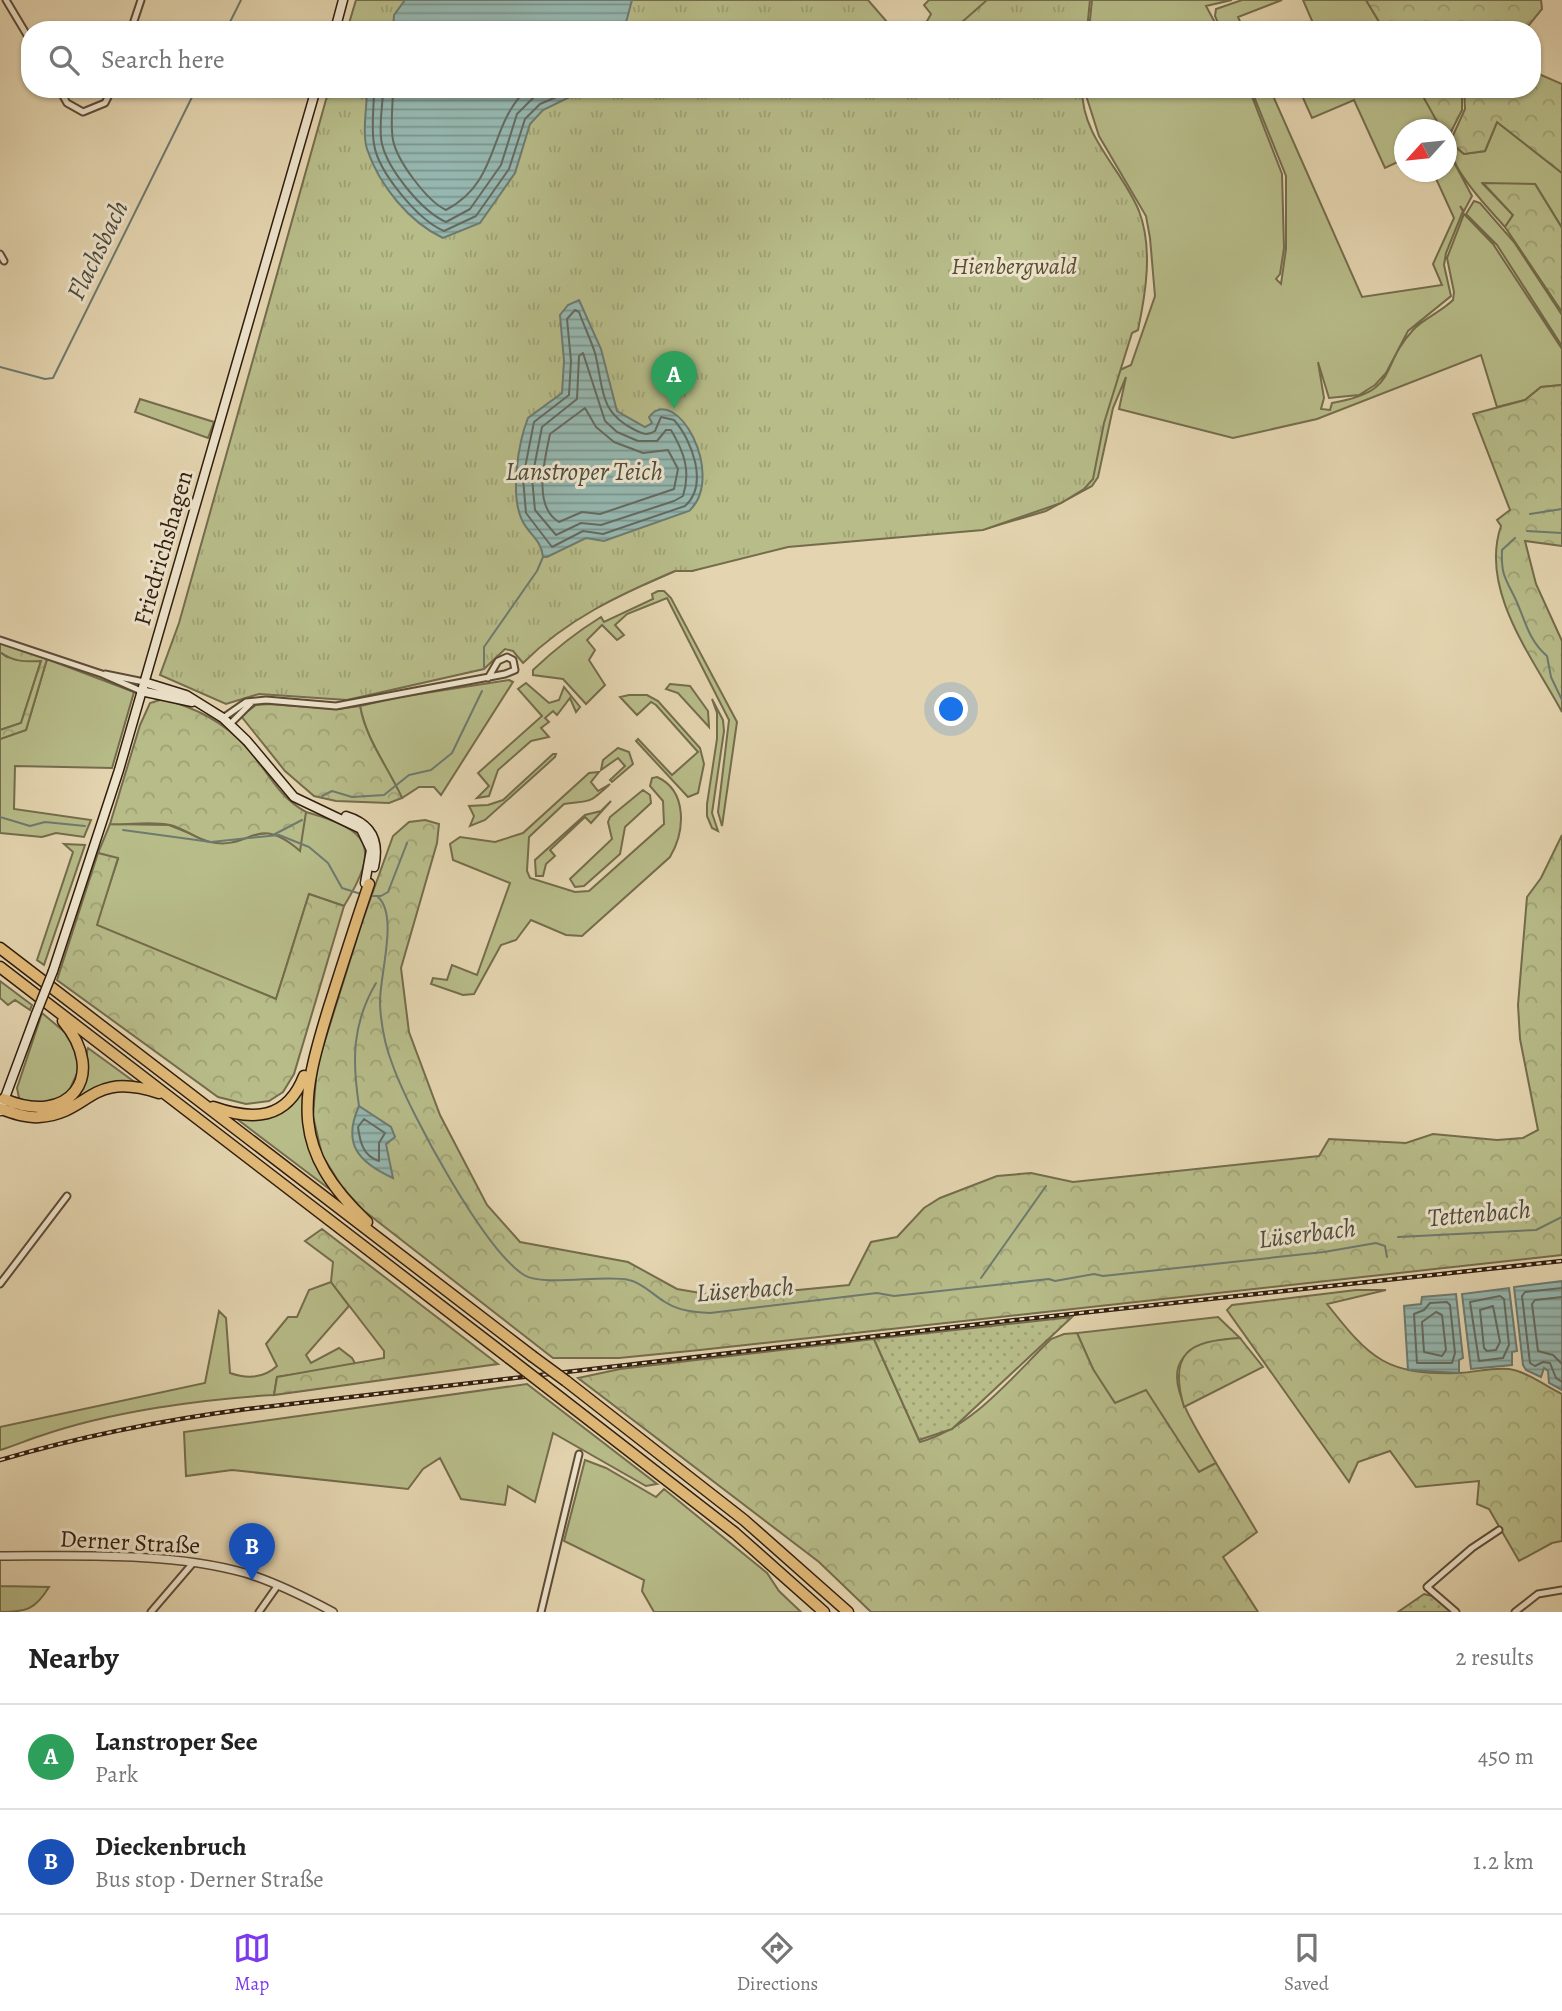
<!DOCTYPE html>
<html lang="en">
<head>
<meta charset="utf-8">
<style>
  :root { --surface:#fff; --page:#f6f6f6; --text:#222; --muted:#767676; --line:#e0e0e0; --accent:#7c3aed }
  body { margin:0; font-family:Alegreya,serif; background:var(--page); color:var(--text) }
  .compass { position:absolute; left:1394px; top:119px; width:63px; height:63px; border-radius:50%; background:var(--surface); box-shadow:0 2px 5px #0004; rotate:243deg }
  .you { position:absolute; left:952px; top:710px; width:24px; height:24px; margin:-18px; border:5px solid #fff; border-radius:50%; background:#1a73e8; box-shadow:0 0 0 10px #1a73e833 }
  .badge { display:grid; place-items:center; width:46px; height:46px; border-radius:50%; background:var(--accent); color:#fff; font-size:23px; font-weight:700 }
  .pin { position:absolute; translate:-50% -58px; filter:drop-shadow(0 2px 4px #0008) }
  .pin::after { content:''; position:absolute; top:37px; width:24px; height:21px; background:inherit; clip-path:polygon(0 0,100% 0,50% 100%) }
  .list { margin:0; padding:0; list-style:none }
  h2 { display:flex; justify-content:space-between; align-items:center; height:91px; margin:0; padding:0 28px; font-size:30px }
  h2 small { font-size:23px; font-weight:400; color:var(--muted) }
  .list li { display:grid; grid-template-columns:46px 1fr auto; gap:21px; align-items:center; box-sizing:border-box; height:105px; padding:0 28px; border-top:2px solid var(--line) }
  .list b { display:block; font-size:26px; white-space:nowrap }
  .list p { margin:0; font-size:23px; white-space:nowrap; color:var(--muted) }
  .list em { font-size:23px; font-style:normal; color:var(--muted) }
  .icon { flex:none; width:38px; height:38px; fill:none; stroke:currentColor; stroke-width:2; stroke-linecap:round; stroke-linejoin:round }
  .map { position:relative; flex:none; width:1562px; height:1612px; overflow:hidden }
  .search { position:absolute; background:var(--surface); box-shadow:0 2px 5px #0004; left:21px; right:21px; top:21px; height:77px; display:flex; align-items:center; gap:18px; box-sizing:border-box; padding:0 24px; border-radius:28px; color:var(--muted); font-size:26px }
  .sheet { height:301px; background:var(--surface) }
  nav { display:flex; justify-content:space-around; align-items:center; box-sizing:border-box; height:98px; border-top:2px solid var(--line); background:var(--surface); font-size:19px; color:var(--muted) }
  nav a { display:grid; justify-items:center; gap:4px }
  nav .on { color:var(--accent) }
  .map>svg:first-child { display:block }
</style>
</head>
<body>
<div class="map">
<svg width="1562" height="1612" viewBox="0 0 1562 1612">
  <defs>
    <pattern id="forest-crowns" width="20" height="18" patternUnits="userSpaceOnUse" patternTransform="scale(1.75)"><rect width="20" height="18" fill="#b7bc89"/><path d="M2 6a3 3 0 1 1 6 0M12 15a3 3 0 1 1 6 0" fill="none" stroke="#9ea175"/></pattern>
    <pattern id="park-tufts" width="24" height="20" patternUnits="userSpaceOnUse" patternTransform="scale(1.75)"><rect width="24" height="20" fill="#b7bc89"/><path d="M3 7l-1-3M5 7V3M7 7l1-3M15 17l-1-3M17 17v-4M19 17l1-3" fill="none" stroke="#9ea175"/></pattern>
    <pattern id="garden-dots" width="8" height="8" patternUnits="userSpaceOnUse" patternTransform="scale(1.75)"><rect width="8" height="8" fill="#b7bc89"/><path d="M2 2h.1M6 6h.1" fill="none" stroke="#9ea175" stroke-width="1.8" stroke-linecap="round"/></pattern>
    <pattern id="water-rules" width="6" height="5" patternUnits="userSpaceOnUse" patternTransform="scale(1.75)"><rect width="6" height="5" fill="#96b8b1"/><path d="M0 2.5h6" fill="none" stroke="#7b958e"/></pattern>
  </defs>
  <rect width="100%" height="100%" fill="#e4d5b0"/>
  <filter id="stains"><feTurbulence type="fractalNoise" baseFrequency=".00286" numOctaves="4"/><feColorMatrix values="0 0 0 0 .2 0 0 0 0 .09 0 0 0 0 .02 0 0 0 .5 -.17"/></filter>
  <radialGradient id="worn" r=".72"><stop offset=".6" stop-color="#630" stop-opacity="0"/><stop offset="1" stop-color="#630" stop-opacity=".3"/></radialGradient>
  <path fill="#b7bc89" stroke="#746c4c" stroke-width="2" d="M929,0H1068L1036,30H922L931,14L924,5Z
    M1092,0H1232L1206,6L1219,30H1089Z
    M1242,0H1282L1238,17L1244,30H1221L1215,16L1216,9Z
    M1303,0H1366L1384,30H1316Z
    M1084,89H1249L1282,174L1284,248L1280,274L1276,279L1281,284L1286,249V176L1251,89H1270L1362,297L1442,285L1433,264L1454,218L1433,172H1446L1447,133H1451L1449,153L1472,196L1464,211L1460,206L1463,211L1446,253L1444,265L1451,296L1408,331L1386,373L1375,385L1359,395L1329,398L1318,362L1324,398L1321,409L1330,410L1332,403C1401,391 1378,368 1413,330C1424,318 1441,312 1453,300L1454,292L1447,258L1464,214L1493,244L1562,349V385L1541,387L1525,400L1497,407L1481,355L1317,419L1233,438L1119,409L1126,377L1113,408L1098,477L1092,486L1046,511L985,529L840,538L748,551L692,571H675L643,585L1131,365L1155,296L1150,238L1146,216L1099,136Z
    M1299,89H1419L1442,129L1404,130V159L1385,168L1354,100L1312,118Z
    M1497,122L1562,173V228L1535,184H1483L1513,215L1505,227C1489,209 1447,166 1450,142L1464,154L1485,151Z
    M1474,201L1480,203L1514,242L1562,315V346L1497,245L1466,214Z
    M140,399L214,422L208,438L135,412Z
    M658,591H664L671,598L737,722L722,826L718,812L729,720L667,598L627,614L615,625L624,635L617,640L602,625L587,640L595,650L589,660L605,685L586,704L563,679L533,675V670C554,650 575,633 601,617L604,622L653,599L652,594Z
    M0,652L7,657L41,661L21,723L0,730Z
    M47,659L134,692L112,768L15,766L14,809L91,820L84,837L56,833L42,837L0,833V739L26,730Z
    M509,680L513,682L441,795L434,787H419L402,798C388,767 366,740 360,706L399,697Z
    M526,683L549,703L559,700L564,687L580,707L576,712L570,698L557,715L553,711L545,718L549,722L541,728L549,737L531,741L498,770L489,796L477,798L489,786L478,773L542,716L518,689Z
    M670,684L690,686L708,711L709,727L678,693L666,689Z
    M629,695H647L658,701L700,748L704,764L698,793L688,797L636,741L638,739L672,775L698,752L656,705L651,702L637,715L620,697Z
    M712,699L723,720L724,731L712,813L718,831L712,828L707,816V804L717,739V713Z
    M618,748L629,752L633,764L612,782L610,780L625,766L618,758L601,770L603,760Z
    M553,754H556L555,757L485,820L470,826L474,816L469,806L488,805L503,800Z
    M599,772L591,782L598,791L610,784C588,804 593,800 564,804L529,837L527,871L530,878L575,892L589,891L664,824L663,801L650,786L652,778L657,777C688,791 685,832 670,857L582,936L566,935L531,920L516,940L501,945L474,994L463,995L431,984L433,978L447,980L452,965L477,975L510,883L453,860L450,844L460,837L495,842L523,833L589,773Z
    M643,790L650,795L651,803L625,827L620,854L584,886L575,887L570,879L612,839L608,822L610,817Z
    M611,801L591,823L585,817L550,850L555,856L546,864L543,876H536L535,860L585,815L601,811Z
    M306,812C370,830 381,846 344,906L309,894L276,999L96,925L118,859L98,853L110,824L169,825L211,842L237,840L262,831L282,835L302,825Z
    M64,844L85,845L44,965L37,960L73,852Z
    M0,981L32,1005L30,1010L15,1000L8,1005L0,998Z
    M42,1013L73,1039L79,1069L69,1091L53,1103H20L17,1088Z
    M88,1048L136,1083C86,1076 66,1126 14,1109C44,1111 74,1117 85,1076C88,1066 85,1056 88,1048Z
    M303,1088C304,1127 313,1157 332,1191L237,1119H258Z
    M331,1282L349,1306L306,1355L311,1363L339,1348L352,1358L356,1365L277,1377L274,1395C201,1399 109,1412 40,1436C27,1440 14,1446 0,1450V1427L205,1383L219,1311L226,1318L230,1373C247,1379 264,1378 277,1366L266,1344L288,1317H297L309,1290Z
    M1218,1317L1240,1338C1137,1345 1184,1407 1216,1463L1199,1472C1179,1442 1142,1429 1116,1404C1098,1386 1087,1356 1077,1333Z
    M527,1384L657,1484L646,1486L553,1433L535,1502L508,1486L505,1505L461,1499L440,1458L423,1469L408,1489L232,1470L186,1476L184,1432Z
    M585,1460L606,1468L656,1497L664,1489L767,1573L779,1591L801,1612H654L642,1591L644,1580L564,1541Z
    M0,1559V1586L49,1587C35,1610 26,1612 0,1612Z"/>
  <path fill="url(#forest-crowns)" stroke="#746c4c" stroke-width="2" d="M1366,0H1541L1542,9L1525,30H1384Z
    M1532,71L1562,84V173L1497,122L1485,151L1464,154L1450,142L1465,109L1464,89H1532Z
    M1419,89H1462V110L1451,132L1440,127Z
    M1483,183L1535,184L1562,228V312L1505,227L1513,215Z
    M1562,385V546L1525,541L1536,584L1562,641V712C1533,658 1479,590 1501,526L1497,520L1510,510L1473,414L1525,400L1541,387Z
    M0,640L47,659L26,730L0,739V730L21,723L41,661C25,662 14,662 0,652Z
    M163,699C195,708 224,721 247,748C267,770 278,797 306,812L300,851C255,812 252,851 210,842C196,839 184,828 170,825C152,821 129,825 110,824L140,725L150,703Z
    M269,704L338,709L360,706C366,740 388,767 402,798L389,803L336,801L314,796L285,771L241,716L256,705Z
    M425,820L439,824L437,843L401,968L409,1032L440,1115L487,1205L520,1242L628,1262L677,1289L706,1294L747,1295L849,1285L871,1242L897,1237L924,1208L940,1198L997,1176L1031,1173L1073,1182L1319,1156L1329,1139L1406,1143L1433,1134L1497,1140L1523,1138L1538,1130L1520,1039L1518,1005L1527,897L1541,878L1562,835V1255L700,1350L619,1358H553L363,1210L342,1187L322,1155L313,1116L317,1066L362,922L393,836L409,822Z
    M98,853L118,858L97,925L276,999L309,894L344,906L294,1074L283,1092L269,1101L246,1104L218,1097L57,980Z
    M322,1229L498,1364L274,1395L277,1377L384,1358V1351L331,1282L333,1262L305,1241Z
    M1356,1290H1386L1327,1304C1371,1360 1386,1375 1460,1373C1476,1372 1493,1367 1509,1369C1525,1371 1546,1386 1562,1394V1541L1552,1543L1519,1561L1489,1509L1477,1504L1479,1481L1416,1487L1390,1451L1358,1462L1349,1482L1227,1310L1232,1305Z
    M1077,1333L1093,1369L1115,1403L1146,1390L1199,1472L1216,1463L1257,1532L1223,1557L1258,1612H871L819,1562L578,1378L620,1369L874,1339L920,1442C972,1428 1013,1376 1051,1339L1064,1334Z
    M1240,1338L1263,1367L1184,1407C1168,1352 1189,1341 1240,1338Z"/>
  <path fill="url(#park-tufts)" stroke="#746c4c" stroke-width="2" d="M356,0H868L894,30H347Z
    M987,0H1090L1087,30H953Z
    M329,89H1082C1082,138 1122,169 1139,211C1153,248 1146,292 1138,330L1132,333L1104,423L1093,479L1084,489L1061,503L983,530L788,547L692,571H675C619,595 567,619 523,663L513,651L505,649L484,669L347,700L259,694L226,704L160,675L179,623Z"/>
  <path fill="url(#garden-dots)" stroke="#746c4c" stroke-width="2" d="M1072,1317L952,1429L919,1440L874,1339Z
    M1424,1594L1432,1596L1451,1612H1398Z"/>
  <path fill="url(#water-rules)" stroke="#6e7a70" stroke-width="2" d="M405,0H632L624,30H393L394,15Z
    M367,89H586L543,110L530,124L515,173L480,223L443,238C409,222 379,185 367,149C362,133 367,107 367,89Z
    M579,300L601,349L617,411L645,427L652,423L649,417C676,382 727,476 689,511L604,541L586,538L547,557H543C541,539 529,535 522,520C510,495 518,443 528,418L562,393L564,361L560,315L568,305Z
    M359,1106L391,1127L395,1137L386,1144L393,1178C358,1162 342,1144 359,1106Z
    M1562,1281V1390L1549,1383L1548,1371L1544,1368L1541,1377L1526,1370L1523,1365L1514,1287Z
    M1509,1288L1517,1351L1512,1352V1365L1471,1369L1462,1294Z
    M1456,1294L1463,1358L1459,1360V1373L1408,1370L1404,1306L1421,1304L1422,1297Z"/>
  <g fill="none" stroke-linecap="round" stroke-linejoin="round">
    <path stroke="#646a60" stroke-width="2" d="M374,89C374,107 371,127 374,144C378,172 418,220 444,231L476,216L509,169L525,119L540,104L575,89
      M383,89C383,106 378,127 382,144C388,169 421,211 446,222L470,209L501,165L517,114L534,97L552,89
      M393,89C393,105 390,124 393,140C397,161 427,201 446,210C501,181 487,127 527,89
      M575,310L579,312C584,326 591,340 595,353C604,388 598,412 635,430C643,434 648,436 655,431L661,417L674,420C692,440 709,485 685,506L603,534L583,531L552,547L526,513L523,478L534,422L569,395L571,361L567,319Z
      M583,353L605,421L617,432L638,441H657L666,430H671C684,452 691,471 683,496L674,501L601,525L581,523L556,535L535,510L532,478L542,427L577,399L579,356Z
      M585,408L596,427L614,442L643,453L668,450L678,469L674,489L600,514L582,512L559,522C532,506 545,459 550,434Z
      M364,1119L385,1133L379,1143V1161C363,1156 360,1142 358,1127Z
      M1562,1288L1525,1292L1522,1296L1530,1363L1535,1366L1543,1362L1550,1363L1556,1378L1562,1382
      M1500,1296L1504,1299L1509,1345L1503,1358L1479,1361L1470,1302Z
      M1562,1297L1535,1300L1532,1304L1538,1351L1553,1355L1562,1364
      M1447,1302L1450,1305L1455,1353L1452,1363H1417L1414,1314L1424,1310L1430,1303Z
      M1493,1306L1500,1342L1496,1350L1487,1351L1484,1348L1480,1310Z
      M1436,1312L1442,1315L1446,1350L1442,1356L1424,1352L1422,1322Z"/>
    <path stroke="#6e7a70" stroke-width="2" d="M226,30L241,0
      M0,367L45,379L53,378L196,89
      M1530,514L1562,509
      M1527,531L1562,533
      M1515,538L1502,550C1501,574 1505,578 1515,598C1525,619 1528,640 1547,656L1551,677L1562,700
      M484,668V647L537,571L543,557
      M322,796L332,791L352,797L384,795L409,775L431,770L452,753L482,691
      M0,817L30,826L45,822L85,826
      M123,830L211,842L279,835L309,847L328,863L342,888L361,894
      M275,834L302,820
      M370,896H381L388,892L407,843
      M378,897C399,916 379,976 380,1004C381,1025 385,1046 393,1066C410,1113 484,1250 524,1275C543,1287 605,1274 629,1280C643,1283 653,1295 665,1302C679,1311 694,1312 710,1313L877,1293L894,1296L1049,1279L1055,1281L1094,1274L1103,1276L1324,1252L1376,1243L1385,1246L1387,1257
      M359,1106C352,1060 352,1024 376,983
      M1398,1237L1536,1230L1562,1217
      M981,1278L1046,1186"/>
    <defs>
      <path id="minor" d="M6,0L30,40
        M131,30L141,0
        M59,89L67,103L83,112L105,103L112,89
        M0,254L4,261
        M0,640L102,674L141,691
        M105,674L144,682
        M223,718L246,702L266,700L336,706L505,674L515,670L513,660L507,657L498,661L488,678
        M230,724L251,703
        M0,1284L67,1196
        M151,1612L193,1563
        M259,1612L278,1585
        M541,1612L579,1454
        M1456,1612L1427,1587L1472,1548L1499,1530
        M1515,1612L1538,1594L1562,1590"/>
      <path id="tertiary" d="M0,1556C75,1556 173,1552 245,1573C275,1582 305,1597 333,1612"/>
      <path id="secondary" d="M335,30L343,0
        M144,682L186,695L223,718L247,741L294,797L361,829L371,850L365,883
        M141,691L192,702
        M346,816C372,824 380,841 374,867
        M53,971L119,770L316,89
        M0,1111L36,1014"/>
      <path id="motorway" d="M0,948L532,1356
        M0,967L509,1358
        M4,1099C69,1127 109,1076 63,1021
        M213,1107C253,1121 287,1120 304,1076
        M1,1109C13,1113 25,1118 39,1117C92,1113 88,1070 159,1093
        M367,1222C290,1149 300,1101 329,1007C342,966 355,925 369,884
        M566,1381L744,1520L848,1612
        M544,1385L735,1533L824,1612"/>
    </defs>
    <use href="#minor" stroke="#5e4b36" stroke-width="9"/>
    <use href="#tertiary" stroke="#5e4b36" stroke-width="10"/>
    <use href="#secondary" stroke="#311d0e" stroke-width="11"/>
    <use href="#motorway" stroke="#311d0e" stroke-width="13"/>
    <use href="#minor" stroke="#ede4cc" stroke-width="5"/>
    <use href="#tertiary" stroke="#ede4cc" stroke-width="7"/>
    <use href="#secondary" stroke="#ede4cc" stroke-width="8"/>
    <use href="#motorway" stroke="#e2ba78" stroke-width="10"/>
    <defs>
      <path id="rail" d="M0,1460C82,1436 163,1420 247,1409L1015,1320L1562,1261"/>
    </defs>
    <use href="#rail" stroke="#311d0e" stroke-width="4.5"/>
    <use href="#rail" stroke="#ede4cc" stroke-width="2" stroke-dasharray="5" stroke-linecap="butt"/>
    <defs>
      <path id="secondary-bridge" d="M36,1014L53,971"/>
      <path id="motorway-bridge" d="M532,1356L566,1381
        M509,1358L544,1385"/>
    </defs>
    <use href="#secondary-bridge" stroke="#311d0e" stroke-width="11" stroke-linecap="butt"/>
    <use href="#motorway-bridge" stroke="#311d0e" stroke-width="13" stroke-linecap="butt"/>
    <use href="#secondary-bridge" stroke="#ede4cc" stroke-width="8"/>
    <use href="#motorway-bridge" stroke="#e2ba78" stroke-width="10"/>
  </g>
  <g text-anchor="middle" stroke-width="6" stroke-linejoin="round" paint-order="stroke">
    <g font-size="24" font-style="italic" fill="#594d33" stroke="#ede4cc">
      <text x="1014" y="274">Hienbergwald</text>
    </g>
    <g font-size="24" fill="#311d0e" stroke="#ede4cc">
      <text transform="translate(163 548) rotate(-74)" y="8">Friedrichshagen</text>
      <text transform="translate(130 1542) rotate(3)" y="8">Derner Straße</text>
    </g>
    <g font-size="26" font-style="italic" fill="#4f4c3f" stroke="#ede4cc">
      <text transform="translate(97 250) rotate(-64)" y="9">Flachsbach</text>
      <text x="584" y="480">Lanstroper Teich</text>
      <text transform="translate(1479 1213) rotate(-5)" y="9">Tettenbach</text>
      <text transform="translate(1307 1233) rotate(-7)" y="9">Lüserbach</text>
      <text transform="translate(745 1289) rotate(-4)" y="9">Lüserbach</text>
    </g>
  </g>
  <rect width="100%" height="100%" filter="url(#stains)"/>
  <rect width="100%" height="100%" fill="url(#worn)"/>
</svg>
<svg class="compass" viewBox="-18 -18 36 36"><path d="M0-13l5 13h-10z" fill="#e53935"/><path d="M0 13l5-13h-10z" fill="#767676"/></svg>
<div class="you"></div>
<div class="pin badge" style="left:674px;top:409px;background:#2e9e5b">A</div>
<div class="pin badge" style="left:252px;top:1581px;background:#1a4fb4">B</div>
<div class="search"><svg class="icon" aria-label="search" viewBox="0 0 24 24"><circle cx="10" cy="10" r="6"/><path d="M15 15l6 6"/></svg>Search here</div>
</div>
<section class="sheet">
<h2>Nearby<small>2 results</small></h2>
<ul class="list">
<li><span class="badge" style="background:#2e9e5b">A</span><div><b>Lanstroper See</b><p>Park</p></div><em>450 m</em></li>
<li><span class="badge" style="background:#1a4fb4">B</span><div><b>Dieckenbruch</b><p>Bus stop · Derner Straße</p></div><em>1.2 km</em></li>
</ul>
</section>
<nav>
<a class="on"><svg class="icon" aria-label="map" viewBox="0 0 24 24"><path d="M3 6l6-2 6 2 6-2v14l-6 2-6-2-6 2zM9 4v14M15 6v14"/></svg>Map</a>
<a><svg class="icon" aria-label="directions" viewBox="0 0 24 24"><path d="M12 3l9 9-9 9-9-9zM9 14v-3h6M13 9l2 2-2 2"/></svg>Directions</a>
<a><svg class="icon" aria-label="saved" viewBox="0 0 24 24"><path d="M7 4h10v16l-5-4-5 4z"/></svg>Saved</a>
</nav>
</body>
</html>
